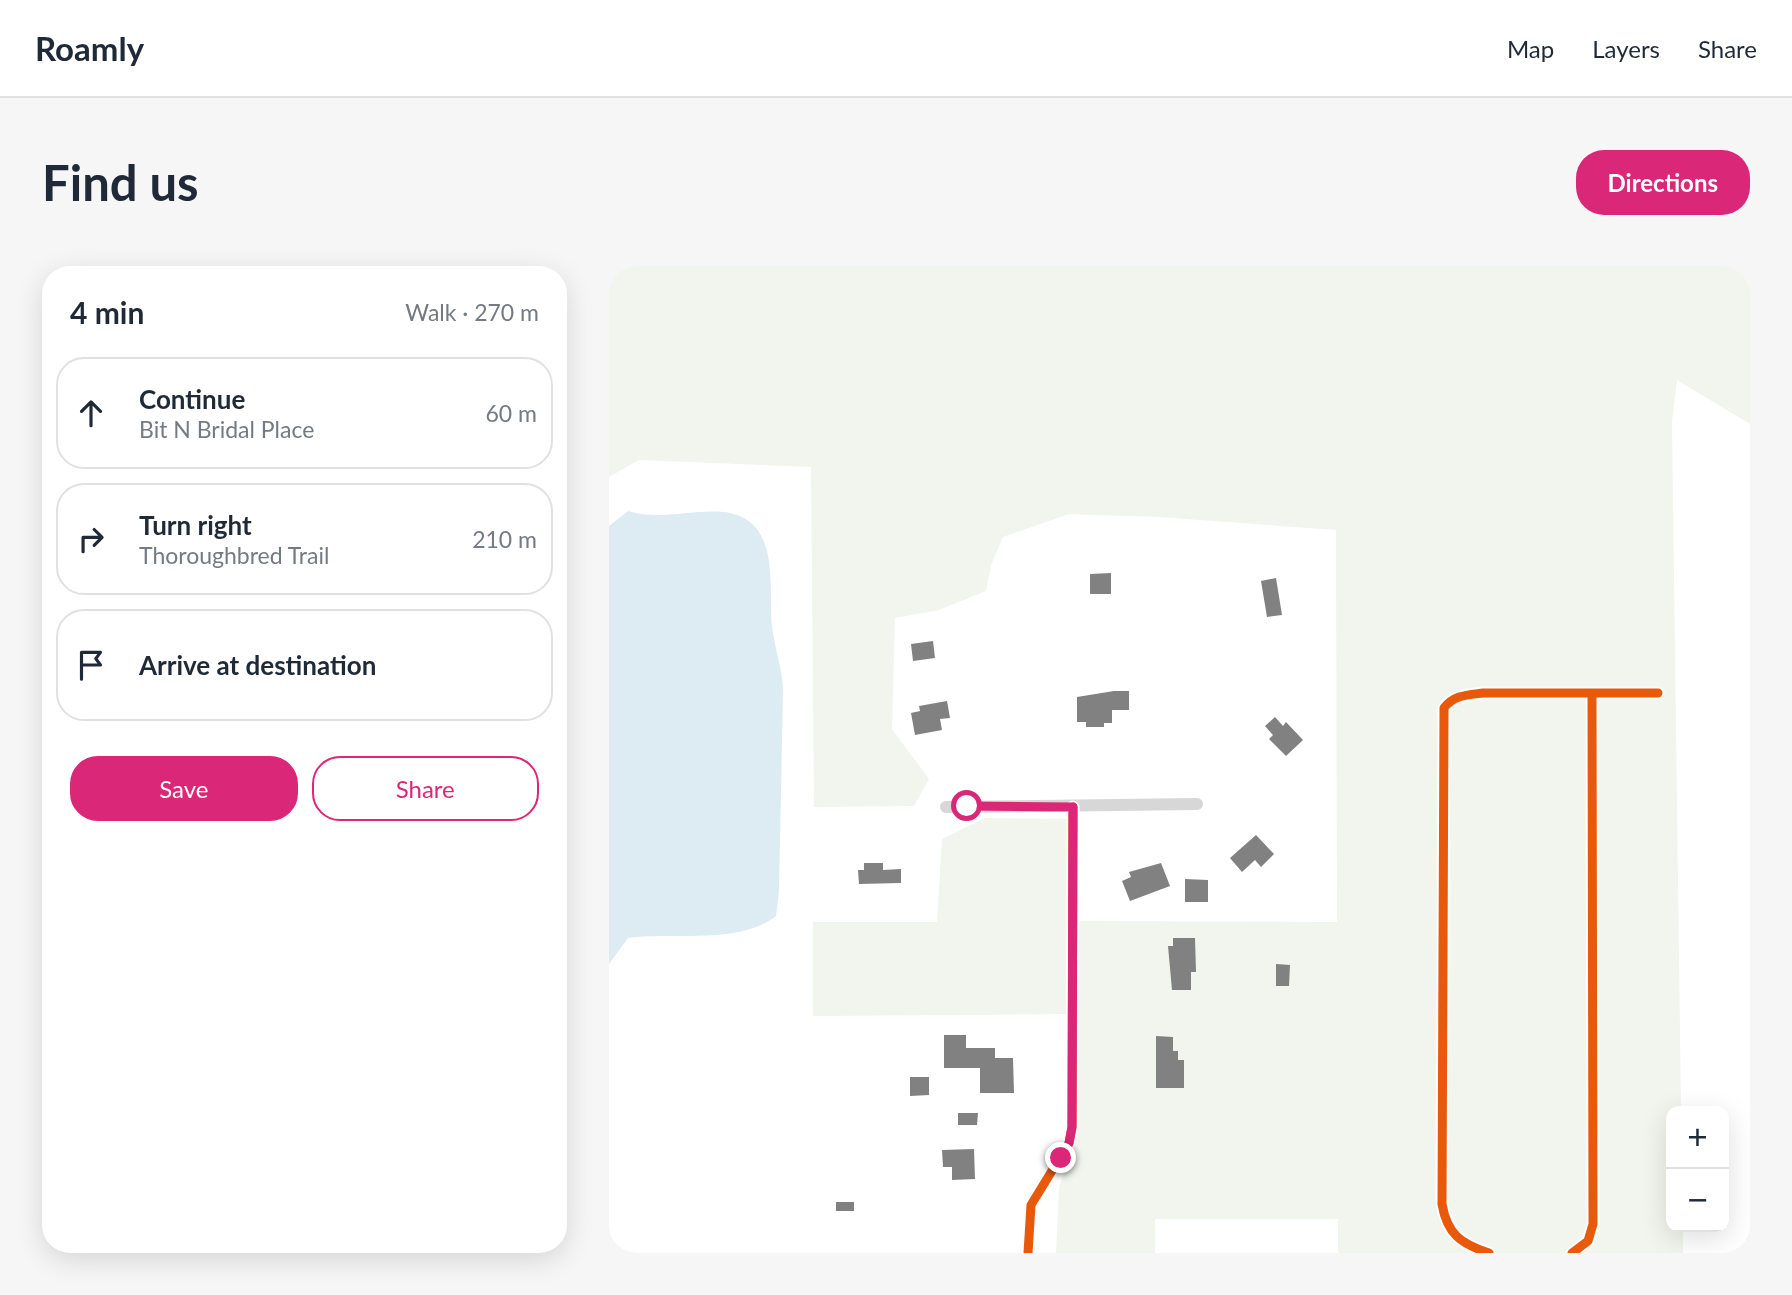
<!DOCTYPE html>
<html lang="en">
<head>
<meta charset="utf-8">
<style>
  :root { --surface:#fff; --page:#f6f6f7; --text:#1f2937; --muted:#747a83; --line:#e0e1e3; --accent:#db2777 }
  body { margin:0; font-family:Lato,sans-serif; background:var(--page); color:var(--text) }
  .controls { position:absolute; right:21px; bottom:21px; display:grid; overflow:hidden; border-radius:14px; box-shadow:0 7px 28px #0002 }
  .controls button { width:63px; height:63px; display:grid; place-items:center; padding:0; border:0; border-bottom:2px solid var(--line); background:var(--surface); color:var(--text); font:35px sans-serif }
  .stop { position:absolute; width:21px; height:21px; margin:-16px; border:5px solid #db2777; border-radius:50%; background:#fff }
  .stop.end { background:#db2777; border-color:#fff; box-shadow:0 2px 7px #0008 }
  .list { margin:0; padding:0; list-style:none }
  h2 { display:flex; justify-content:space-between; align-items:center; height:91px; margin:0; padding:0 28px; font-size:30px }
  h2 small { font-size:23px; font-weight:400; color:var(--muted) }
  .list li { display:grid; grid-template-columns:46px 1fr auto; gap:21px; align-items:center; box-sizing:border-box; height:112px; margin:0 14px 14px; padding:0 14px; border:2px solid var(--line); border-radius:28px }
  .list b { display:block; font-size:26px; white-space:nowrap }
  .list p { margin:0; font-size:23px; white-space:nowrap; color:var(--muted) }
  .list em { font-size:23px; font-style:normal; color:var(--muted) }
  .actions { display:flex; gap:14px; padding:21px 28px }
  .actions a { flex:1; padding:16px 0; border:2px solid var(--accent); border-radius:28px; text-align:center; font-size:24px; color:var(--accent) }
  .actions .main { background:var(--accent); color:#fff }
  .icon { flex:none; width:38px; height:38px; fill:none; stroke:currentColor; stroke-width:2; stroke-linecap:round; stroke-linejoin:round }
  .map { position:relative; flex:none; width:1141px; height:987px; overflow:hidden; border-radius:28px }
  header { display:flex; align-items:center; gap:42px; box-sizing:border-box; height:98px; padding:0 35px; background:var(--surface); border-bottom:2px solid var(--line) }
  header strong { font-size:33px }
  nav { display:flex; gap:38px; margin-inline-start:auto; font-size:24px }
  .intro { display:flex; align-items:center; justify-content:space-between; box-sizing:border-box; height:168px; padding:0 42px }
  h1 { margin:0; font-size:49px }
  .button { padding:18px 32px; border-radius:28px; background:var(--accent); color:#fff; font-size:24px; font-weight:700 }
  main { display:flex; gap:42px; padding:0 42px }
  aside { flex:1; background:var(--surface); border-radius:28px; box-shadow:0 7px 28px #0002 }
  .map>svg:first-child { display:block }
</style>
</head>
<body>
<header>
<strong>Roamly</strong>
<nav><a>Map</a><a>Layers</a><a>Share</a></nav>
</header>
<div class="intro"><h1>Find us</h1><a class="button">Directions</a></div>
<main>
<aside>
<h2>4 min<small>Walk · 270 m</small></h2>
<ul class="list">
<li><svg class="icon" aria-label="ahead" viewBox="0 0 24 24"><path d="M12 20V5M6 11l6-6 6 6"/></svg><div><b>Continue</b><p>Bit N Bridal Place</p></div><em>60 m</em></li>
<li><svg class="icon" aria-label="right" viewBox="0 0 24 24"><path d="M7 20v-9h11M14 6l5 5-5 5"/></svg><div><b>Turn right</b><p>Thoroughbred Trail</p></div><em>210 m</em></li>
<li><svg class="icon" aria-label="arrive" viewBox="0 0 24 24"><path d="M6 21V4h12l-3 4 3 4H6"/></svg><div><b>Arrive at destination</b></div></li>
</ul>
<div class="actions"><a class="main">Save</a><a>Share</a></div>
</aside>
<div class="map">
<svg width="1141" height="987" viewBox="0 0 1141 987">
  <rect width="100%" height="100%" fill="#fff"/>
  <path fill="#f1f5ed" d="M0,0H1141V158L1068,114L1063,156L1072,845H1062V961H1074V987H729V953H546V987H447L450,922L469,861L470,655L728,656L727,264L549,251L460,248L394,271L382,299L377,325L330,344L286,352L283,463L320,513L305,540L205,541L202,201L30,194L0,211Z
    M376,552L458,553V748L204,750V656H328L333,573Z"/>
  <path fill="#ddebf3" d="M19,245C51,255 82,243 115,246C173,253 159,321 163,361C166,384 173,400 174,424L170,625L167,650C130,679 66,666 19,672L0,698V260Z"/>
  <path fill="#818181" d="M502,307V328H481V308Z
    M667,312L673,349L658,351L652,315Z
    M324,375L326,392L304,395L302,378Z
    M505,425H520V444H503V457H495V461H477V456H468V431Z
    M338,435L341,452L331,453L333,464L306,469L302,447L311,445L310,440Z
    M666,451L674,460L677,456L694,474L677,490L660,473L664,469L656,460Z
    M647,569L665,588L652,601L646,594L633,606L621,592Z
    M255,597H274V604L292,603V617L250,618L249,604H255Z
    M552,597L561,620L521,635L513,615L522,611L520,606Z
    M576,613L599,614V636H576Z
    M564,672H586L587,706H582V724H563L559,680H564Z
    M667,698L681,699L680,720H667Z
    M335,769H357V782H386V792H404L405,827H371V802H335Z
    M547,770L564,771V785H569V794H575V822H547Z
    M301,811H320V829L301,830Z
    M349,847H369L368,859H349Z
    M365,883L366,913L343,914V901H334L333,884Z
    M227,936H245V945H227Z"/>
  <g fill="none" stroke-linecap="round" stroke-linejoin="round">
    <path stroke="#d7d7d7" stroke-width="12" d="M337,541L588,538
      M419,987L422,939L460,877L463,861L464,541
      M880,987C852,978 838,968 833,938L835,442C845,429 858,429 874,427H1049
      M963,987L979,975L984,958L983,427"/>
    <defs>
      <path id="cycleway" d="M419,987L422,939L460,877L463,861L464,541
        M880,987C852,978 838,968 833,938L835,442C845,429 858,429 874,427H1049
        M963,987L979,975L984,958L983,427"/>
    </defs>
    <use href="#cycleway" stroke="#fff" stroke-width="13"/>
    <use href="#cycleway" stroke="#e8590c" stroke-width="9"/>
  </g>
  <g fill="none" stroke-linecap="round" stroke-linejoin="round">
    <path stroke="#db2777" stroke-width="9" d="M358,540L464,541L463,861L460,877L452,892"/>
  </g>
</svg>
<div class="controls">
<button>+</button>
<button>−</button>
</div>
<div class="stop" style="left:358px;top:540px"></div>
<div class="stop end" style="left:452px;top:892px"></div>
</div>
</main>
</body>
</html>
